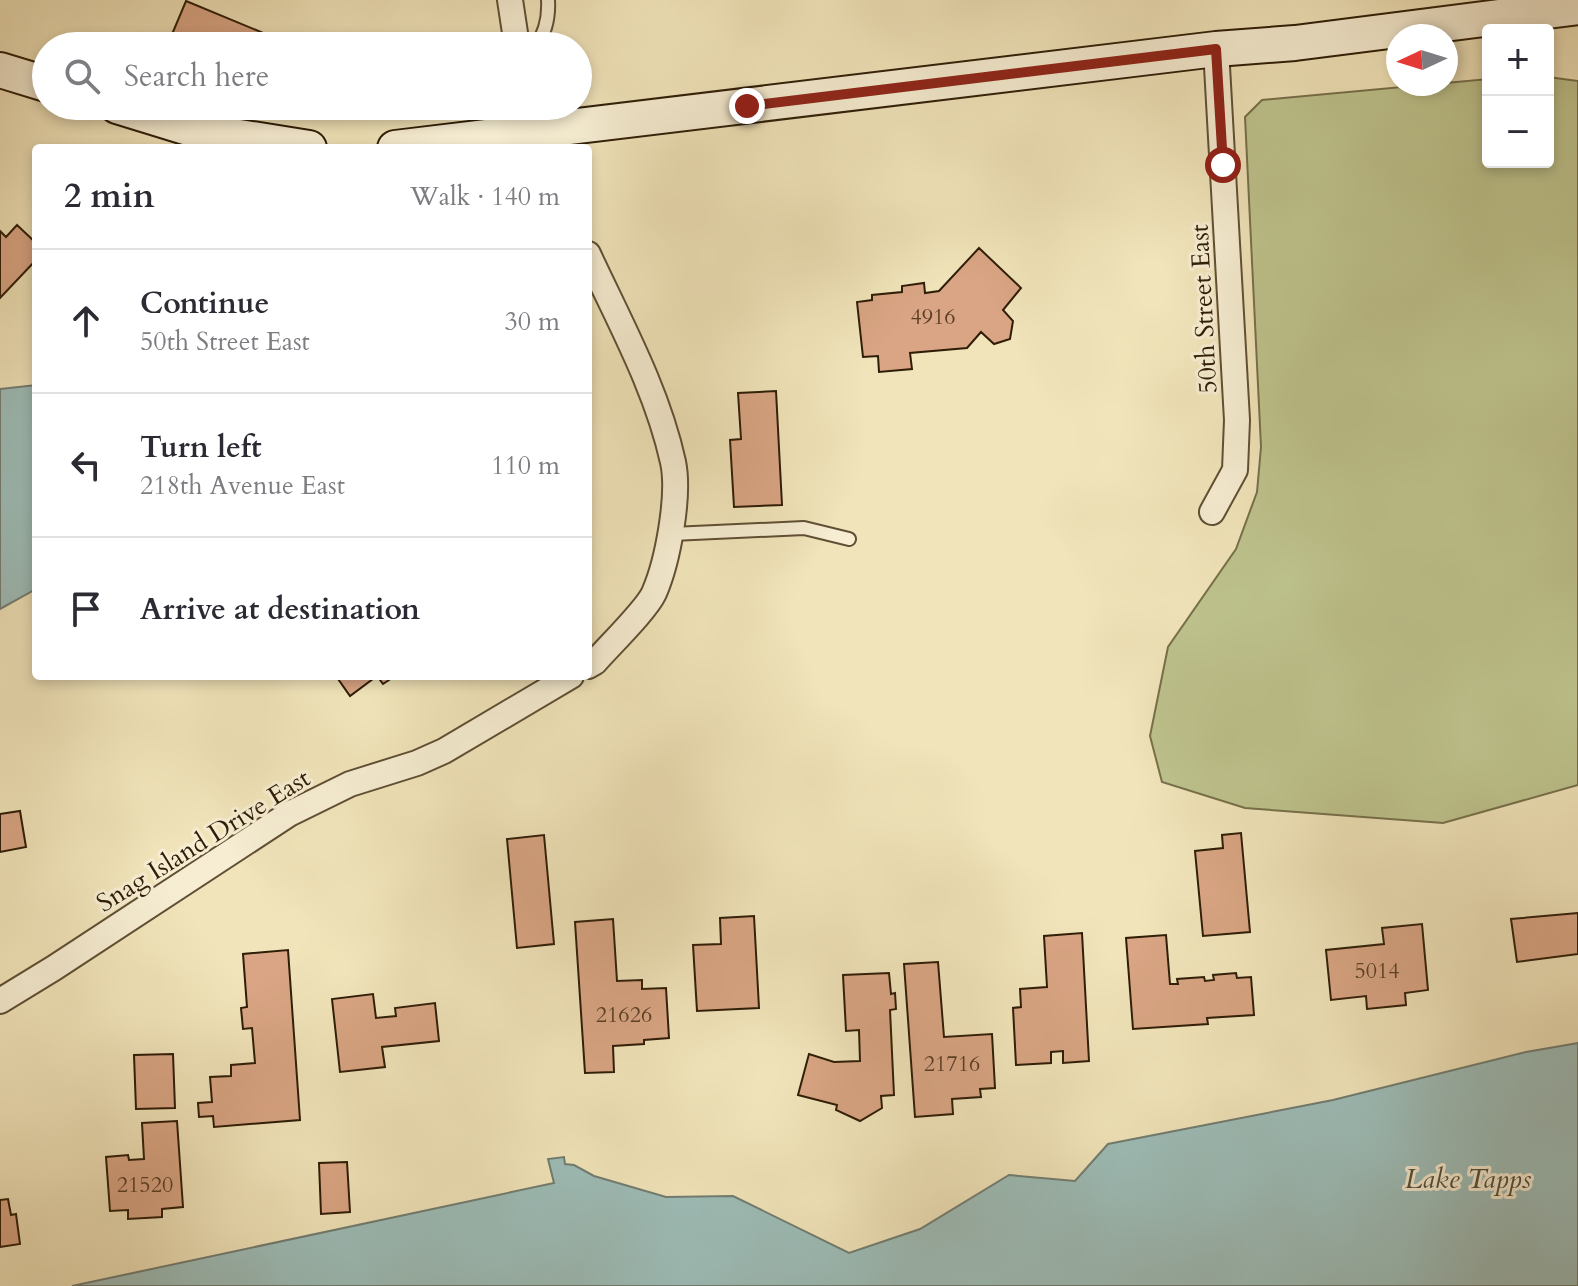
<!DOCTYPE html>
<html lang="en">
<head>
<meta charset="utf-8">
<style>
  :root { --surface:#fff; --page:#f2f2f3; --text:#2b2b33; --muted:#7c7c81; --line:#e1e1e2 }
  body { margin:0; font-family:Cardo,serif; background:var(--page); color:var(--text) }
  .controls { position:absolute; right:24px; top:24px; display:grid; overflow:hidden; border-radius:8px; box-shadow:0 4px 12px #0003 }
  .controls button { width:72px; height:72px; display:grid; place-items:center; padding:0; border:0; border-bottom:2px solid var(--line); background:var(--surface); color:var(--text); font:40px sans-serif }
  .compass { position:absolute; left:1386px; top:24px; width:72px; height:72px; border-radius:50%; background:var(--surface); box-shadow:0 4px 12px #0003; rotate:266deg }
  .stop { position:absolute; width:24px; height:24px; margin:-18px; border:6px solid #8f2418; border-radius:50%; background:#fff }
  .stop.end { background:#8f2418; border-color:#fff; box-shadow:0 2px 8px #0008 }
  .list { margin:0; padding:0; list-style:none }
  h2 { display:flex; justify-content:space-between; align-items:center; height:104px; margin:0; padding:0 32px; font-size:34px }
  h2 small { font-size:26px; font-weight:400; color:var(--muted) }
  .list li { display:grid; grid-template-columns:52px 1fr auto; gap:24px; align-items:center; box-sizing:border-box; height:144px; padding:0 32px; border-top:2px solid var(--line) }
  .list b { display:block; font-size:30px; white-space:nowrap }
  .list p { margin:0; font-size:26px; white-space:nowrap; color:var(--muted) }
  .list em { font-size:26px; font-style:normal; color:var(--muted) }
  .icon { flex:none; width:44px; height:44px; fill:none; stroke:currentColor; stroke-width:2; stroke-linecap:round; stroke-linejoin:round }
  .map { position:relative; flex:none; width:1578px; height:1286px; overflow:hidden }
  .search { position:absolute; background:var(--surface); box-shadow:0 4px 12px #0003; left:32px; top:32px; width:560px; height:88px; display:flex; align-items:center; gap:20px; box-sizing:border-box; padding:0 28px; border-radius:44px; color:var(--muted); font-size:30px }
  .panel { position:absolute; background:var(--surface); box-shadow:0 4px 12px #0003; left:32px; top:144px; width:560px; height:536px; border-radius:8px }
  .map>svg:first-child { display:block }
</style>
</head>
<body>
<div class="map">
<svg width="1578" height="1286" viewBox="0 0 1578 1286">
  <rect width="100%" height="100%" fill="#f1e4ba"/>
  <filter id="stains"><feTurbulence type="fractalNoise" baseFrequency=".0025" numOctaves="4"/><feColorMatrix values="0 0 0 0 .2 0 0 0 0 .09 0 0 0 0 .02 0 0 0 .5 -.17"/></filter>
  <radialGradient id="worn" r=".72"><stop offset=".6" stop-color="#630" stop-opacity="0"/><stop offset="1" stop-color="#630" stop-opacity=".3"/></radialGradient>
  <path fill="#bec38d" stroke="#76704a" stroke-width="2" d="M1548,77L1578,81V785L1443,823L1245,808L1162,782L1150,736L1168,647L1236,549L1257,492L1261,447L1245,117L1262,100L1488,79V162H1548Z"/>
  <path fill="#9dbdb8" stroke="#717d71" stroke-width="2" d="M36,385V589L0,609V389Z
    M1578,1043V1286H72L554,1183L548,1159L564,1157L565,1164L574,1165L594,1176L666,1197L733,1196L849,1253L920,1229L1009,1175L1075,1181L1108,1144L1333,1100L1526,1052Z"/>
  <path fill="#d9a584" stroke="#2f1d07" stroke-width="2" d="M186,1L273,37L270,46H187L170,39Z
    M17,225L36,243V260L0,298V231L6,237Z
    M979,248L1021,288L1003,310L1013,321L1010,339L994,344L981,332L967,348L910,353L912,369L879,372L878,356L863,357L857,302L872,300V295L902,292V286L924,283L925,293L939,291Z
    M776,391L782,505L734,507L730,440L741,439L738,393Z
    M336,676H395L383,684L377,676L350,696Z
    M20,811L26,847L0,852V814Z
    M1241,833L1250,932L1203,936L1195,851L1223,848L1222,835Z
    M544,835L554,944L517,948L507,839Z
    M1578,913V954L1517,962L1511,919Z
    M754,916L759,1008L697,1011L693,945L721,944L720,918Z
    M613,919L617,981L642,980V989L666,988L669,1038L644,1040V1044L613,1046L614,1072L585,1073L575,922Z
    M1422,924L1428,990L1405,993L1406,1005L1367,1009L1366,996L1331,1000L1326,950L1384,944L1382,928Z
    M1082,933L1089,1061L1063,1063V1051L1051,1052V1063L1016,1065L1013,1008L1021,1007L1020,989L1047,987L1044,936Z
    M1166,935L1170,984H1178L1177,979L1204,977L1205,981L1214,980L1213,975L1236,973L1237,978L1251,977L1254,1015L1207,1018L1208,1024L1133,1029L1126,938Z
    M288,950L300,1120L214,1127L213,1116L199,1117L198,1103L212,1102L210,1077L231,1076V1065L255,1063L252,1028L243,1029L241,1008L247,1007L243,954Z
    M938,962L944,1037L992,1034L995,1088L980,1089L981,1097L952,1099L953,1114L915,1117L904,964Z
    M889,973L891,994L895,993L896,1009L890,1010L894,1095L881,1096L882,1108L860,1121L836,1110L837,1105L798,1095L809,1054L834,1062L860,1061L859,1030L846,1031L843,975Z
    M373,994L376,1018L396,1016L395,1008L435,1003L439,1041L382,1047L385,1067L340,1072L332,999Z
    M173,1054L175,1108L136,1109L134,1055Z
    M177,1121L183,1207L162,1209V1217L128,1219V1210L110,1211L106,1157L128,1155L129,1160L144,1159L142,1123Z
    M347,1162L350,1212L321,1214L319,1163Z
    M8,1199L11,1215L16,1214L20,1244L0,1247V1200Z"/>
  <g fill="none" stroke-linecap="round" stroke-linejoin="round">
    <defs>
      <path id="lane" d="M536,46C546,32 549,17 548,0
        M672,534L804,528L849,539"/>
      <path id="street" d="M510,0L517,46
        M525,106L528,132L535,146
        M588,254C619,321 657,389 673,462C680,495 668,561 654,593C647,609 609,646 595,662L588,666
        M1212,512L1235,470L1237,420L1216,49
        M0,1001L54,968L289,814L350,784L417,763L444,751L571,676"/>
      <path id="secondary" d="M0,70L46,84
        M117,106L195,130L309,148
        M395,148L1216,49L1295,43L1578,7"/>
    </defs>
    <use href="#lane" stroke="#604f34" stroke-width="16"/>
    <use href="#street" stroke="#604f34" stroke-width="28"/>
    <use href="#secondary" stroke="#2f1d07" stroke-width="38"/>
    <use href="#lane" stroke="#f6edd2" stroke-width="12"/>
    <use href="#street" stroke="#f6edd2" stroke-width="24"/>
    <use href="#secondary" stroke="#f6edd2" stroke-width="34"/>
  </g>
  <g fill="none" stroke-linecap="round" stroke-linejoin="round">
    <path stroke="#8f2418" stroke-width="10" d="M747,106L1216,49L1223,165"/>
  </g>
  <g text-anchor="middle" stroke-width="6" stroke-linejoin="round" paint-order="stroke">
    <g font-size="22" fill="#5a3f26">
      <text x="933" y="324">4916</text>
      <text x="1377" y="978">5014</text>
      <text x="624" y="1022">21626</text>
      <text x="952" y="1071">21716</text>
      <text x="145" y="1192">21520</text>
    </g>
    <g font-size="26" fill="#2f1d07" stroke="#f6edd2">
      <text transform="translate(1203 309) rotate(-93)" y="9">50th Street East</text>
      <text transform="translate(203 840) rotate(-32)" y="9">Snag Island Drive East</text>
    </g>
    <g font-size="28" font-style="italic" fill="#504d3c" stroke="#f6edd2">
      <text x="1468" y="1188">Lake Tapps</text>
    </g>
  </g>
  <rect width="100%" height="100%" filter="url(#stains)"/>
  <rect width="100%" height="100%" fill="url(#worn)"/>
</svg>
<div class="controls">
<button>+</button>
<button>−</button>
</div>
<svg class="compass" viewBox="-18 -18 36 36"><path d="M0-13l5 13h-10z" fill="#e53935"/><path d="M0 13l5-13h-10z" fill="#7c7c81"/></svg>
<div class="stop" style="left:1223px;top:165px"></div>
<div class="stop end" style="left:747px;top:106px"></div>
<div class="search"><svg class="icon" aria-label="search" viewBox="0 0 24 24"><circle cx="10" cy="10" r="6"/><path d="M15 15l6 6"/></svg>Search here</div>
<section class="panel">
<h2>2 min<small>Walk · 140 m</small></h2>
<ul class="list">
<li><svg class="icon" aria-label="ahead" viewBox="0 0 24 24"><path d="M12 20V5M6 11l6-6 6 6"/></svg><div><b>Continue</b><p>50th Street East</p></div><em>30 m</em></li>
<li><svg class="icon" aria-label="left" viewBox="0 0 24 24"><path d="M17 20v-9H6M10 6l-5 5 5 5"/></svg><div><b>Turn left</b><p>218th Avenue East</p></div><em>110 m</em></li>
<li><svg class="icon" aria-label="arrive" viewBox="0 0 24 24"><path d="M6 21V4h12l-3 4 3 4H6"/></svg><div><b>Arrive at destination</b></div></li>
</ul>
</section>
</div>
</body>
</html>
